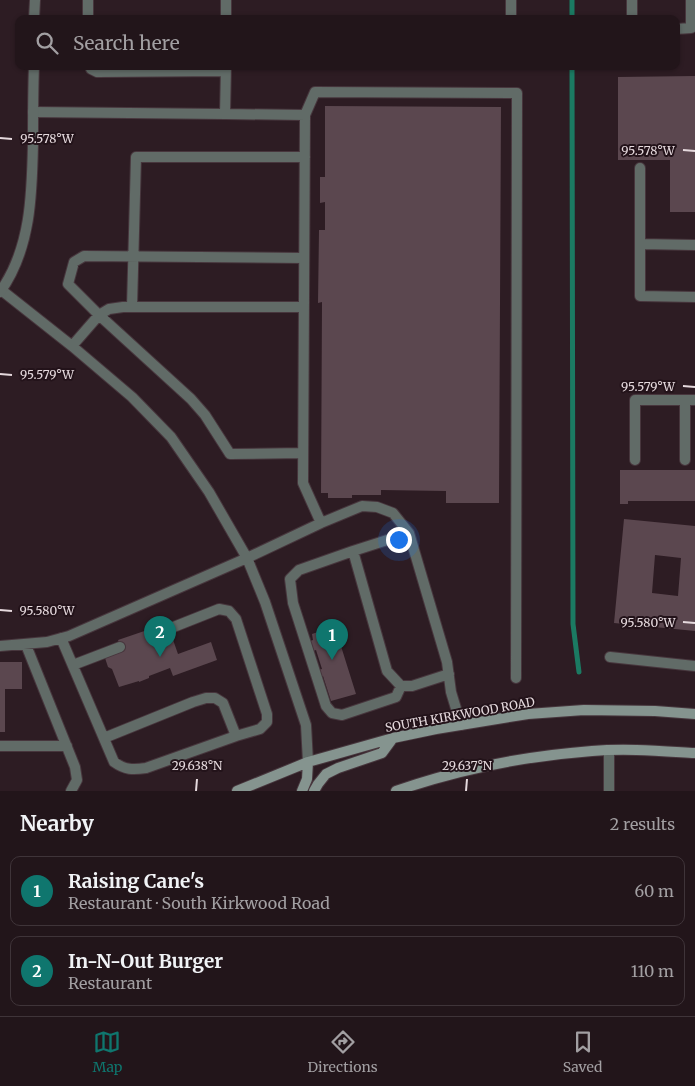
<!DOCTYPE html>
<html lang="en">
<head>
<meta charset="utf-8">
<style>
  :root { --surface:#22151a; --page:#2e2227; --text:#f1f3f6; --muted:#a29fa2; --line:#3f3439; --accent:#0f766e }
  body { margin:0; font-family:Merriweather,serif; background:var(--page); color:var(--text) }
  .you { position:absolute; left:398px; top:539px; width:18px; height:18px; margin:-12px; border:4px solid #fff; border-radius:50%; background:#1a73e8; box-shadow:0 0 0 8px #1a73e833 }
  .badge { display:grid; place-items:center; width:32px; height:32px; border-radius:50%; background:var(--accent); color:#fff; font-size:16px; font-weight:700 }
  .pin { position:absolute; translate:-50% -41px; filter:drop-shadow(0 1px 2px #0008) }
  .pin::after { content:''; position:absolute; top:26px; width:18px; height:15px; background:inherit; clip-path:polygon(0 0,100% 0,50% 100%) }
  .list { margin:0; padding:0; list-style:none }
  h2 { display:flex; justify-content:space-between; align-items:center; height:65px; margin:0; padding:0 20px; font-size:21px }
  h2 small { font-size:16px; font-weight:400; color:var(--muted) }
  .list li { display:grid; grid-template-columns:32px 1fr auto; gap:15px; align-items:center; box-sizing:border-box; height:70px; margin:0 10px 10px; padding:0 10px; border:1px solid var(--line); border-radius:10px }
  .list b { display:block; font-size:19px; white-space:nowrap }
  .list p { margin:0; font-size:16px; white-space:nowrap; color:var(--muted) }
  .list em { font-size:16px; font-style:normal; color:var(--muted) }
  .icon { flex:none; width:28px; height:28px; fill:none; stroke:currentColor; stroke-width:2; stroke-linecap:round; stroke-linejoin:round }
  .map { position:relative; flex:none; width:695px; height:791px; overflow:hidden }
  .search { position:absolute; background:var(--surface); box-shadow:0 1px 4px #0004; left:15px; right:15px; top:15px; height:55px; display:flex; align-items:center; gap:12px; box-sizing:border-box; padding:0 18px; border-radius:10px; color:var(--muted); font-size:19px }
  .sheet { height:225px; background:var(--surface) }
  nav { display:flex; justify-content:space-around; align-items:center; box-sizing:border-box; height:70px; border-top:1px solid var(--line); background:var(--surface); font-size:14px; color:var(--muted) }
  nav a { display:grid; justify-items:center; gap:2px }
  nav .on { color:var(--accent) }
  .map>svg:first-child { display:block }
</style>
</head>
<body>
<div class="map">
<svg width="695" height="791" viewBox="0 0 695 791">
  <rect width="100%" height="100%" fill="#2d1c23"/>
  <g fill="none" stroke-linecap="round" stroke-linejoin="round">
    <path stroke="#1b7a62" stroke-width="5" d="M572,0V19
      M572,66L573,624L579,672"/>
  </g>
  <path fill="#5b474f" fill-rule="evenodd" d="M695,76V212H670V160H618V77Z
    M325,106L501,107L499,503H446V491L381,490V495H352V498H328V493H321L322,302L318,303L319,230H325V202L320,203V177H325Z
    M620,470H695V501H628V504H620Z
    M624,519L695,526V631L614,623ZM655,555L681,558L678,596L652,593Z
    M162,625L167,639L172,637L178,654L211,642L217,660L173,676L170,668L149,676V678L139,682V681L119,687L112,669L108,667L104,655L122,650L118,640Z
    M318,632L321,641L339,635L341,642L340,643L356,694L331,701L323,676L320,678L318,670L322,669L316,650L313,651L310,641L313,640L312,634Z
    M0,662H22V689H5V732H0Z"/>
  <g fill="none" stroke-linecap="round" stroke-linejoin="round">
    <defs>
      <path id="lane" d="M632,0V19
        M88,19V0
        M226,19V0
        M511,19V0
        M676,29L691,28V0
        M90,66L91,69L97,72L226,71
        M33,112L225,114L226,66
        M225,114L305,115L303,483L321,523
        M305,115L315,92L517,93L516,678
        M640,168V296L695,297
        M640,244L695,245
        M0,289L72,346L132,397L171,437L209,492L247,558L265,602L306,725L308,762
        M132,307L136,157H305
        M72,346L99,315L109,309L123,307H304
        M303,453L230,454L205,415L191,399L99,315L68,284L74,262L84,256L304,258
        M635,460V400H695
        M685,460V400
        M409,533L353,551L387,671L401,686H412L449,674
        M353,551L299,570L290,579L293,603L326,706L332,713L342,715L396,697L401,686
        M166,630L219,609L229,611L236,619L267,714V722L260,729L236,736
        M61,638L114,762C125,770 133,770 146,768L236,736L223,703L215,698H206L193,702L104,738
        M26,645L75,767L77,780L71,791
        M0,646L47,642L69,636L247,558L321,523L362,506L377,507L393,513L409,533L447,662L451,692L461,725
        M610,657L695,666
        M73,665L120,647
        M0,746H67
        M609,791V751"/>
      <path id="street" d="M34,19L35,0
        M0,292C31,249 32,194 33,143C33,118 33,92 34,66"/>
      <path id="secondary" d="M237,791L308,762L393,738L436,729L528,714L584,710L655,711L695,714
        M302,791L307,779L308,762
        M314,791L318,784L326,774L338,768L382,753L393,738
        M396,791C459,769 526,756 592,751C626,748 661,751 695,753"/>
    </defs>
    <use href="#lane" stroke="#47363d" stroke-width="12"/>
    <use href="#street" stroke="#47363d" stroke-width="12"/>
    <use href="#secondary" stroke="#47363d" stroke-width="12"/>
    <use href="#lane" stroke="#616b67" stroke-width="10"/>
    <use href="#street" stroke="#616b67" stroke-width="10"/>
    <use href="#secondary" stroke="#85948f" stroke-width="10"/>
  </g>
  <path fill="none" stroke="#e5d9dd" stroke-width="2" d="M0,138L12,139M683,150L695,151M0,374L12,375M683,386L695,387M0,610L12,611M683,622L695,623M196,791L197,779M466,791L467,779"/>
  <g text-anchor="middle" stroke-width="4" stroke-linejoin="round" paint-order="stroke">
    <g font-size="12" fill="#e5d9dd" stroke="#23131a">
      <text transform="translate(460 715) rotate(-10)" y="4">SOUTH KIRKWOOD ROAD</text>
    </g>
  </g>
  <g font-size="12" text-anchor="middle" fill="#e5d9dd" stroke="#23131a" stroke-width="4" stroke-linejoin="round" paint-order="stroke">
    <text x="47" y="143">95.578°W</text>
    <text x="648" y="155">95.578°W</text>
    <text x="47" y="379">95.579°W</text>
    <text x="648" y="391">95.579°W</text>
    <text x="47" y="615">95.580°W</text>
    <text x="648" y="627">95.580°W</text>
    <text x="197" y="770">29.638°N</text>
    <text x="467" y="770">29.637°N</text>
  </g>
</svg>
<div class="you"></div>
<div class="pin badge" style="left:332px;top:660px">1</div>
<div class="pin badge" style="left:160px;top:657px">2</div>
<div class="search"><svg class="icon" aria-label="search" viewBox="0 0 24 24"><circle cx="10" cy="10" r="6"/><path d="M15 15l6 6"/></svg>Search here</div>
</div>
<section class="sheet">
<h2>Nearby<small>2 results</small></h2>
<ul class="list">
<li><span class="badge">1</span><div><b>Raising Cane's</b><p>Restaurant · South Kirkwood Road</p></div><em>60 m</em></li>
<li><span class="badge">2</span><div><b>In-N-Out Burger</b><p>Restaurant</p></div><em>110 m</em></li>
</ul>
</section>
<nav>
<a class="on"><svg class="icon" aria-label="map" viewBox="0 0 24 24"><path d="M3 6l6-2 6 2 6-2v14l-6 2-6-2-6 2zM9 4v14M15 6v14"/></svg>Map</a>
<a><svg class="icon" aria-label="directions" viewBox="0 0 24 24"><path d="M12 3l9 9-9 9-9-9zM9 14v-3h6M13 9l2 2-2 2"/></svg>Directions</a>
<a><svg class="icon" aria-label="saved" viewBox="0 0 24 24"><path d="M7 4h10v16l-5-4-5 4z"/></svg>Saved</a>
</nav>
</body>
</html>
